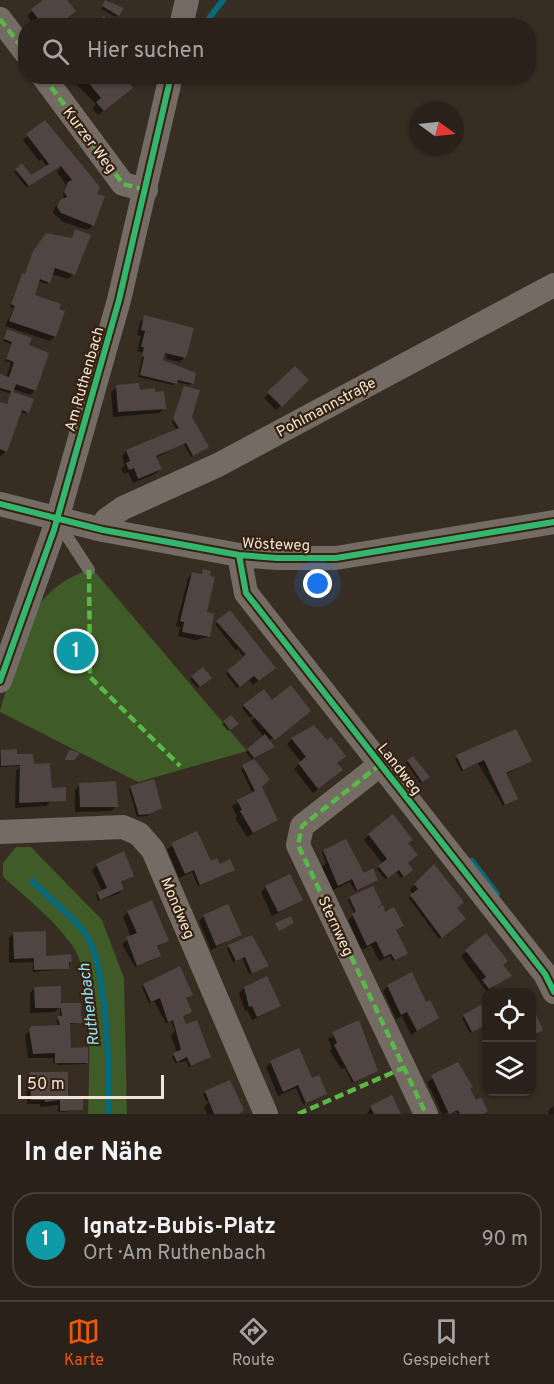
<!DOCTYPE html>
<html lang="de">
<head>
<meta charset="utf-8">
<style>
  :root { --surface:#2a221a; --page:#322a23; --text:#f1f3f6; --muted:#a5a4a2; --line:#463f39; --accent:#ea580c }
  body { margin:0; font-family:Overpass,sans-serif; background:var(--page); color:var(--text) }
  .controls { position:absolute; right:18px; bottom:18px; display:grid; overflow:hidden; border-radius:12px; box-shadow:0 2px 4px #0004 }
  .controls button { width:54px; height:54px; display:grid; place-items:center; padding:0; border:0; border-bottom:2px solid var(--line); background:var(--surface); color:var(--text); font:30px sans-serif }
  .compass { position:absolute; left:410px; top:102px; width:54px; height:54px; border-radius:50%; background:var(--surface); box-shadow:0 2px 4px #0004; rotate:105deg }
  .scale { position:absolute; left:18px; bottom:15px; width:146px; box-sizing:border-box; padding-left:6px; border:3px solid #f0e3d7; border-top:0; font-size:16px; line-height:21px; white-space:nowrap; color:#f0e3d7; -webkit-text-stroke:4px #362210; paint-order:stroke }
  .you { position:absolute; left:318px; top:584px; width:21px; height:21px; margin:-15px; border:4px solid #fff; border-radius:50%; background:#1a73e8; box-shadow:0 0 0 9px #1a73e833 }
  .badge { display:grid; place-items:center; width:39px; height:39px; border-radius:50%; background:var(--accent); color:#fff; font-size:20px; font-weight:700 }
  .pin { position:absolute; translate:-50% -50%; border:3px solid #fff; box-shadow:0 2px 6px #0006 }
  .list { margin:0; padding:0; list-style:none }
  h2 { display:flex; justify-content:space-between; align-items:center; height:78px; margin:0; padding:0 24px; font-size:26px }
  h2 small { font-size:20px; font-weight:400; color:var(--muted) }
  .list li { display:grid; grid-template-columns:39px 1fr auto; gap:18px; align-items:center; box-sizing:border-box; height:96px; margin:0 12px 12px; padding:0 12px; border:2px solid var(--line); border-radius:24px }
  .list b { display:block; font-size:22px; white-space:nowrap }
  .list p { margin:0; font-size:20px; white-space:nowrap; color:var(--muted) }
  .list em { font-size:20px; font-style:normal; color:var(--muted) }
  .icon { flex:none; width:33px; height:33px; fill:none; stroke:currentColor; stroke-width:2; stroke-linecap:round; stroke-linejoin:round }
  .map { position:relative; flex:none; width:554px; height:1114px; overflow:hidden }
  .search { position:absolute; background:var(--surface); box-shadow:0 2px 4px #0004; left:18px; right:18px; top:18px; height:66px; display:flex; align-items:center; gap:15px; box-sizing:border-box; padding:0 21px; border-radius:24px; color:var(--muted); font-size:22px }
  .sheet { height:186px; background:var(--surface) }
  nav { display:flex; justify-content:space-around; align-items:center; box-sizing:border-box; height:84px; border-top:2px solid var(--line); background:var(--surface); font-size:16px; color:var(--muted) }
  nav a { display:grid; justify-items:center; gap:3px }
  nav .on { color:var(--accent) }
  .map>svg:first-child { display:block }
</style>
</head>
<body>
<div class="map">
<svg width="554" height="1114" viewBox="0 0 554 1114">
  <rect width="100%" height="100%" fill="#382d23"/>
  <path fill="#3f5b27" d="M89,570L96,573L247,751L138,782L0,712C3,696 32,616 40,604C51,588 71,575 89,570Z
    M16,847H31L102,920L124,978L127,1114H88C89,1075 94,975 72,945C53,919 27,898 3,877V863Z"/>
  <path fill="#0007" d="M44,0H65L55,26H35L27,16Z
    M106,0L122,9L116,17L101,9Z
    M68,76H121L130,90L98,115L92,108L96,104Z
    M45,122L98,187L96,195L103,197L93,225L88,230L63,222L53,213L55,207L65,199L63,195L66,185L57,172L63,164L26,187L14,172L22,165L31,177L47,167L42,159L39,161L23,140Z
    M75,231L73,274L68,279L52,274L47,284L38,281L34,294L55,336L50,341L5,326L14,308L10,307L20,277L25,276L55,234L71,240Z
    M145,317L185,357L180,362L166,359L167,355L163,354L161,361L192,383L190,385L176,382L173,385L138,377L143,353L137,351L141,336L137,335L140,322Z
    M8,331L28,345L41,366L44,367L35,390L30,395L13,389L10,393L32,400L26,414L20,412L6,451L0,457V403L6,405L11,394L0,390V375L6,377L11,363L5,361L11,344L3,341Z
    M295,368L307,380L276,410L264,398Z
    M117,387L138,391L164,408L159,413L113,417L111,392Z
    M185,388L190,417L207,447L191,457L183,443L156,458L160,469L155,474L133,483L128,472L124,474L121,469L125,465L122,456L127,451L177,431L172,422Z
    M204,571L208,637L195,640L178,636L180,627L176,626L188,578L193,573L199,575Z
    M217,622L251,650L243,656L238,649L236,651L215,624Z
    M253,652L269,672L253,685L249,680L237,688L226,674Z
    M203,669L210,678L197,688L190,679Z
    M290,687L309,711L284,732L283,730L268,741L273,747L271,749L252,759L268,779L252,792L241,769L253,761L246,752L264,737L251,721L258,714L256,712L250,718L242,708L264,691L270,699L258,711L259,713Z
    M231,717L237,724L228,731L222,724Z
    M502,738L530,760L505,775L516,799L503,806L478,763L461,771L455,759Z
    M292,739L336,763V775L313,793L294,769L301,762L287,744Z
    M1,751L16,756L50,791L63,800L50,802L46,806L15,808L16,771L21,766L0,767Z
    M408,761L426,779L420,783L406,763Z
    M80,784L116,806L111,811L75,812V790Z
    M131,787L161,808L147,816L137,817L129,789Z
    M261,789L276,820L247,837L235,818L237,816L232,806Z
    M197,833L210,863L233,870L198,886L192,872L179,878L167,849Z
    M369,835L407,844L406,863L411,870L401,878L396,871L385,879L377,869L383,864L364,840Z
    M324,851L374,881L355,891L350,882L333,890L322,867L326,863L322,853Z
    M97,865L133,875L120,884L123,889L118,894L98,901L96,895L102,891L92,870Z
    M434,866L462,921L439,939L409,898L413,894L410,890Z
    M266,887L301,900L272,916L261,892Z
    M350,898L375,907L402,926L394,931L404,956L392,961L390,956L379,961L371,945L362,950L348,920L355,914L348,900Z
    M128,912L167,941L156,948L157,958L135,967L122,944L131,937L123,917Z
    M204,916L240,934L211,950L199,921Z
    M14,933L45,958L71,961L68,969L33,972V962L9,963V938Z
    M486,936L508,978L486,991L461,956Z
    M229,947L267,966L249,974L242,958L233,962L227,949Z
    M144,985L191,994L185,1000L181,1017L186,1026L197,1022L208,1048L207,1059L189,1067L186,1061L175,1063L172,1057L177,1053L171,1036L175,1031L171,1021L166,1023L154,1001L149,1003L142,987Z
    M388,986L425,1004L437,1018L411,1035L402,1016L396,1019L383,991Z
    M35,988L84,1022L69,1024L70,1049L87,1062L85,1064L57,1065V1055L54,1065L53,1058H28L25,1035L33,1027H58L56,1020L60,1018V1007L55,1012L30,1013V993Z
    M244,988L279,1006L252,1020L247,1010L245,1011L239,993Z
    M485,1005L486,1024L470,1033L462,1018Z
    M532,1009L541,1030L532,1037Z
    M358,1022L376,1071L352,1083L345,1068L341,1069L330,1051L332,1048L328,1039Z
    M271,1062L311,1080L323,1095L303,1104L296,1088L278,1096L266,1067Z
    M457,1064L469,1089L482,1114H458L456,1112L442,1114L427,1082Z
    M31,1074L67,1101L81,1110L58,1112V1105L40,1107V1104H27L26,1079Z
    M229,1082L238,1114H207L204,1107L211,1100L206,1102L203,1094Z
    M553,1106L554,1114H549L548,1111Z
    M371,1107L400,1114H367Z"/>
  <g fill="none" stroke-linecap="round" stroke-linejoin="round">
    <path stroke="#056b7c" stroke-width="6" d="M207,21L223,0
      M472,861L497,894
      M32,881C49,898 70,914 85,933C107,961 110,1076 108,1114"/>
  </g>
  <path fill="#504543" d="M43,0H67L76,11L57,26H37L41,23L31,9Z
    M105,0L124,8L119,16L102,6Z
    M104,16L112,26H92Z
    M83,76H124L133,88L104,111L96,102L101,98Z
    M45,120L100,187L97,194L105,196L94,226L61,213L57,207L60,200L67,197L64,192L68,182L72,180L61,166L29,186L15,169L22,163L31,175L49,164L26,134Z
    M75,229L91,235L75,275L55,268L50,283L40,279L35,295L61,304L59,309L65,311L56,337L9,321L15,306L11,304L22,273L25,274L33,251L46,233L72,238Z
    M144,315L194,328L186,358L165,353L163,360L196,373L194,384L178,380L177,384L140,375L144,357L142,356L144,347H141L145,331L141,330Z
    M7,329L32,338L29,345L49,353L36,391L16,384L13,392L34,399L29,413L22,410L7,452L0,449V402L7,404L11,391L0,388V374L9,377L14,362L6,359L12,342L4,339Z
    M295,366L309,380L282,407L267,392Z
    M139,383L140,390L155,388V392L164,391L166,409L118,412L116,385Z
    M184,386L200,390L192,417L209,447L193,456L186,443L156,456L162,469L138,479L134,468L129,470L126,463L130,461L126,450L179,428L173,419Z
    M203,569L211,571L210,576L215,577L207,612L214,614L210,637L182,632L184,622L180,621L192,572L202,574Z
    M230,610L276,668L259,681L254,676L240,687L227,671L246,655L216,621Z
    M203,667L212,678L200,687L191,676Z
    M291,685L311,711L275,740L243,705L264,689L272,700Z
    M231,715L239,724L230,730L223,721Z
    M314,725L327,740L331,737L346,756L337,763L343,770L318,789L298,763L306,757L291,738Z
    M516,729L532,761L506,773L518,799L505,805L484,760L463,770L456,755Z
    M265,734L275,747L254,758L247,749Z
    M17,749V754H33L34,764L50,763L52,788L66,787V801L19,803L20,765L1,766V750Z
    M69,750H71L80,753L74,760H65Z
    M413,756L430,777L422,782L407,760Z
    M254,759L270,779L262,787L278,820L253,833L240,811L242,810L237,800L255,791L242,765Z
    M154,779L162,808L150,814L139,815L130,786Z
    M116,781L118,807H80L79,783Z
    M393,814L413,840L408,843L418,855L408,863L413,870L404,877L399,870L388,878L378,866L387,859L368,834Z
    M197,831L211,861L217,858L220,864L230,859L235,870L200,885L194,870L185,874L171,843Z
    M346,839L364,873L373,868L378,880L357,890L352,879L338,886L323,850Z
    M124,851L134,876L121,882L124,889L100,900L97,892L107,888L96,864Z
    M434,864L464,902L457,908L466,919L442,938L410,895L418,889L414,884Z
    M290,874L303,900L278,912L265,886Z
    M373,886L382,904L377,908L383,905L385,912L394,907L404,926L396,930L408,954L395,960L391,954L384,957L376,941L367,946L352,914L356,912L349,897Z
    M152,900L169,941L157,946L161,956L137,966L126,937L137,933L127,911Z
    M228,904L242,935L216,946L203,915Z
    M291,916L294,923L279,931L275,923Z
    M46,931V956L71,954L72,962H69V969L34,970V958L14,959L13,932Z
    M486,933L508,961L503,965L512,976L489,989L482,980L486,977L465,950Z
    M252,935L269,966L252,973L245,957L236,961L228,945Z
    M180,966L193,995L186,998L192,1012L183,1016L186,1024L197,1020L211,1057L191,1066L187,1057L177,1062L173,1053L181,1050L173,1020L168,1022L160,998L151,1002L143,984Z
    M412,972L426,1002L430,1000L439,1018L417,1031L407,1012L401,1015L387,985Z
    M267,976L281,1006L257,1017L252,1006L249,1007L244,987Z
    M61,986V1003H81V1016H85L86,1023H70L71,1048L88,1047V1063H55V1053L33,1054L29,1029L32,1026L60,1025L57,1016H62L61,1008H35L34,987Z
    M486,1002V1025L472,1032L463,1015Z
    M532,1005L543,1030L532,1036Z
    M359,1020L378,1071L354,1082L334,1045L337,1043L332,1032Z
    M299,1048L312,1078L319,1075L327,1094L306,1103L298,1085L283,1092L270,1061Z
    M458,1062L473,1087L470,1088L476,1100L481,1097L488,1111L483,1114H460L458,1110L449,1114L431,1075Z
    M30,1072H68V1097H83V1110L60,1111V1100L45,1102V1100H31Z
    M230,1080L244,1110L239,1114H214L205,1091Z
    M392,1095L401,1114H374L370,1106Z"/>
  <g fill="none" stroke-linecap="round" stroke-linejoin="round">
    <path stroke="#746b64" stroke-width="12" d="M57,521L89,570"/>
    <path stroke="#746b64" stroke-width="24" d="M0,19L26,53
      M181,26L187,0
      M43,76L123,184L146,190
      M0,504L103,530L239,555L277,558H336L554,522
      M103,530L106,520L123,508L218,465L554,285
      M239,555L246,593L545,974L554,992
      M0,681L54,530L119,300L171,76
      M381,764L302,826L298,845L426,1114
      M0,832L123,827L139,834L153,850L266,1114"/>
    <path stroke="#58b947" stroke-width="4.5" stroke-dasharray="9 4.5" stroke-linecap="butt" d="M0,19L26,53
      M43,76L123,184L146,190
      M89,570L90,677L180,766
      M381,764L302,826L298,845L426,1114
      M298,1114L403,1068"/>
    <defs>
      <path id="cycleway" d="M0,504L103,530L239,555L277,558H336L554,522
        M239,555L246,593L545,974L554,992
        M0,681L54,530L119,300L171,76"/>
    </defs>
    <use href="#cycleway" stroke="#362210" stroke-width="10"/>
    <use href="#cycleway" stroke="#33b770" stroke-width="6"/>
  </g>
  <g text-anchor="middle" stroke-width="4.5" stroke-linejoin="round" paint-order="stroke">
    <g font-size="15" fill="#f0e3d7" stroke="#362210">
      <text transform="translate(90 140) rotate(53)" y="5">Kurzer Weg</text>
      <text transform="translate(84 379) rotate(-74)" y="5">Am Ruthenbach</text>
      <text transform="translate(326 407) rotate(-28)" y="5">Pohlmannstraße</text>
      <text transform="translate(276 544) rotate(2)" y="5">Wösteweg</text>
      <text transform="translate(400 769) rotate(52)" y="5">Landweg</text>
      <text transform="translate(178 908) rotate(67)" y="5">Mondweg</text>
      <text transform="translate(336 926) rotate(65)" y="5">Sternweg</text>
    </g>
    <g font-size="16" font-style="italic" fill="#91e4f9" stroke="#362210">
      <text transform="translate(88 1005) rotate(-97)" y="6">Ruthenbach</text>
    </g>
  </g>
</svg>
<div class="controls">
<button><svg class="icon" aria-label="locate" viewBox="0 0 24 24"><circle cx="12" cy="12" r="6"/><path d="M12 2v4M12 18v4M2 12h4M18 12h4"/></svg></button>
<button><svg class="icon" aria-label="layers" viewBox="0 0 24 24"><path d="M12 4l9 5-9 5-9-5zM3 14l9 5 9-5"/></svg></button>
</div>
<svg class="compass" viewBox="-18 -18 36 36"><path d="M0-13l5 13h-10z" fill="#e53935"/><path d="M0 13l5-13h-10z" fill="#a5a4a2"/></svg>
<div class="scale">50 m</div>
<div class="you"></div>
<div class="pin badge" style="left:76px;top:651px;background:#0f9aa8">1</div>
<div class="search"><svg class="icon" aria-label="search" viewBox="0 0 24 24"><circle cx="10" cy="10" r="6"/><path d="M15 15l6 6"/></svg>Hier suchen</div>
</div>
<section class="sheet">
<h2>In der Nähe<small></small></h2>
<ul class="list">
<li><span class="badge" style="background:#0f9aa8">1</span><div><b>Ignatz-Bubis-Platz</b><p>Ort · Am Ruthenbach</p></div><em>90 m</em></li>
</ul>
</section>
<nav>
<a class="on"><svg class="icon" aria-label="map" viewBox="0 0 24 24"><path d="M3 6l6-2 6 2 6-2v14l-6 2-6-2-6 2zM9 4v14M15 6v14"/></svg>Karte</a>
<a><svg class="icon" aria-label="directions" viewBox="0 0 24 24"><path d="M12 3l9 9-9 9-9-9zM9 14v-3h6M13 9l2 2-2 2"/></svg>Route</a>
<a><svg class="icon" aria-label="saved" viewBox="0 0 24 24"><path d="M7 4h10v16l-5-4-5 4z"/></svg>Gespeichert</a>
</nav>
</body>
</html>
